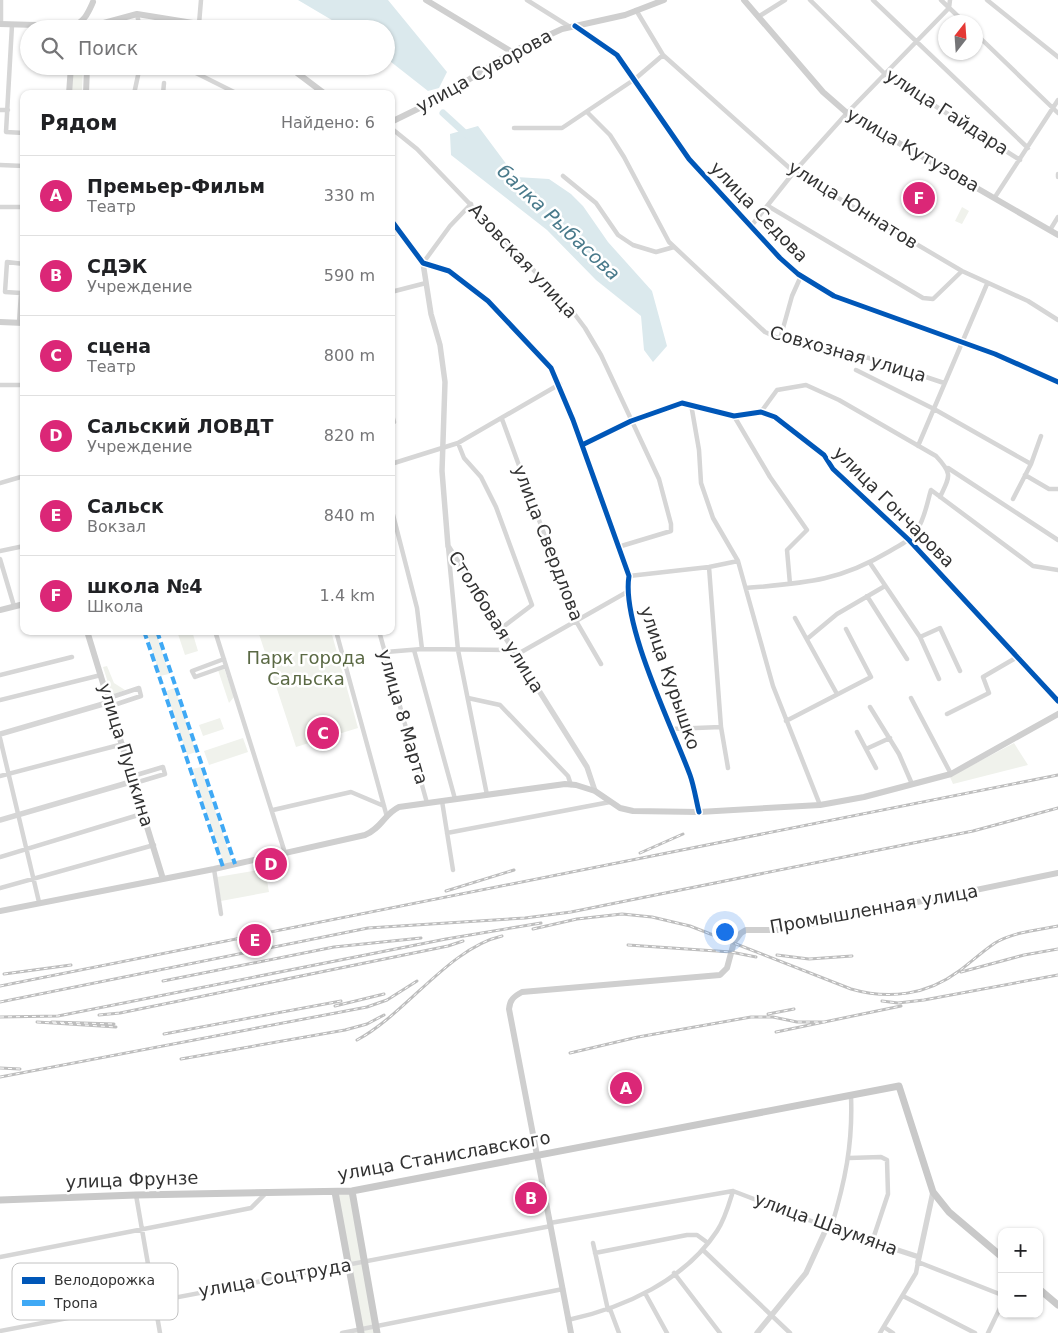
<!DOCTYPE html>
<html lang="ru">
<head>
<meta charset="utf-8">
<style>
  :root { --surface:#fff; --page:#f2f2f2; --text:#202124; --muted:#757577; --line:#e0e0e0; --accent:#db2777 }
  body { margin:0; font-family:"DejaVu Sans",sans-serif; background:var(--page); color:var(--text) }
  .controls { position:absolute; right:15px; bottom:15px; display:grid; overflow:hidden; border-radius:10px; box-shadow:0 1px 4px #0004 }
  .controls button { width:45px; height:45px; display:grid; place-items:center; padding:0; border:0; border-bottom:1px solid var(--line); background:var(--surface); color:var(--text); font:25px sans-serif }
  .compass { position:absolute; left:938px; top:15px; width:45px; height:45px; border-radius:50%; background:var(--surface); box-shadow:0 1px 4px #0004; rotate:17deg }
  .you { position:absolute; left:724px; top:931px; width:18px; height:18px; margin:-12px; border:4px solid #fff; border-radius:50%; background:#1a73e8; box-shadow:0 0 0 8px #1a73e833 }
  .badge { display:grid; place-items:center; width:32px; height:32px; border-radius:50%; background:var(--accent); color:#fff; font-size:16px; font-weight:700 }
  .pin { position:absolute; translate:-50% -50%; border:2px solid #fff; box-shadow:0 1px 5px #0006 }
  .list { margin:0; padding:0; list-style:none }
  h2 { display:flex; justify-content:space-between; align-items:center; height:65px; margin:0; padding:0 20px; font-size:21px }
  h2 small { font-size:16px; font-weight:400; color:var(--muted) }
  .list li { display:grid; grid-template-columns:32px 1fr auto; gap:15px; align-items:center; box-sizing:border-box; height:80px; padding:0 20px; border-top:1px solid var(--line) }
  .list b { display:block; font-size:19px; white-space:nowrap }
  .list p { margin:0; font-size:16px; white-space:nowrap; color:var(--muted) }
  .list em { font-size:16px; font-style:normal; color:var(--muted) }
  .icon { flex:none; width:28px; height:28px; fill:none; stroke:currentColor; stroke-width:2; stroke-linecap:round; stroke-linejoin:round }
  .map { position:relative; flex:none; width:1058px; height:1333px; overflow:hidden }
  .search { position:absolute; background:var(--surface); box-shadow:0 1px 4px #0004; left:20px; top:20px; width:375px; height:55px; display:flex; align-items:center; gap:12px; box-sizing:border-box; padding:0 18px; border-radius:28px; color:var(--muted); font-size:19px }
  .panel { position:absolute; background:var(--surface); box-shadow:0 1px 4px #0004; left:20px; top:90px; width:375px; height:545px; border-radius:10px }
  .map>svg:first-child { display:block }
</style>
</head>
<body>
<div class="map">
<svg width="1058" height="1333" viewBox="0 0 1058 1333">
  <rect width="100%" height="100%" fill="#fff"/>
  <path fill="#f0f2ec" d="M73,66H83L82,94H71Z
    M962,207L969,211L962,224L955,221Z
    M146,631H156L169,674L160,676Z
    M177,631H192L198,651L185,655Z
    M258,631H331L358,728L296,747Z
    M107,666L114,683L125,690L112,695L103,667Z
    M224,668L234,697L229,703L218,670Z
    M175,688L196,752L187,755L166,691Z
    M220,718L224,729L203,736L199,725Z
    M243,738L248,752L209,765L204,751Z
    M1014,743L1028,765L953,784L950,777Z
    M201,767L232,862L224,864L192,769Z
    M265,869L269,892L221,901L217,877Z
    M352,1191L377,1333H342L360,1329L335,1192Z"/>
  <path fill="#dbe9ed" d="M298,0H388L447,72L439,88L428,91L386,58V29H347Z
    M478,126L516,177L549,179L571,194L583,206L608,242L652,291L667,346L653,362L644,350L641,316L596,280L547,230L451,155L450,134Z"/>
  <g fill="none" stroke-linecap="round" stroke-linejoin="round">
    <path stroke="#dbe9ed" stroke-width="7" d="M443,113L467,135"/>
    <path stroke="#d6d6d6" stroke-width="4.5" d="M527,0L570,27
      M810,0L885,74L1020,160
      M873,0L1028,148
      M941,0L964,22
      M987,0L1058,57
      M636,10L663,55L794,172L962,271L1028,301L1058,320
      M137,14L140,29
      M758,17L785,0
      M1,24V0
      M199,24L201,0
      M12,25L6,132L24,133
      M575,26L617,55L689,159L780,258L798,274L834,296L995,354L1058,382
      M976,34L1058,113
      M182,66L238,94
      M134,94L140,66
      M163,94L164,83
      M0,110H8
      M588,113L610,135L624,157L669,242L765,332L780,339L869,358L944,383
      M391,128L417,149L570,308L585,328L601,355L659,479L671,524V531L618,547
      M514,128H562L635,79L663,55
      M0,165L24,166
      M1058,174V177
      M563,176L596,203L618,235L633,245L656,252L674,247
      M995,197L1058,100
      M471,204L450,226L423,263L449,271L488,301L551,368L573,420L629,576C621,624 672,726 690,775C694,786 696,800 699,812
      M768,206L923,298L933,299L962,271
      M0,207H24
      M752,225L794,172L847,113L949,8L950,0
      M1050,230L1058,217
      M391,292L426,283
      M19,323L21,293L5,292L7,262L24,264
      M780,339L792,296L801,276
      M856,370L934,409L1031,464
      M0,385H24
      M691,404L699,450L701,483L713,518L738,561L773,686L820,805
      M391,411L394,422
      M761,412L777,390L806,385L839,400L936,456C953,474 950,476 940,497
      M734,416L770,477L807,530L787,550L790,584
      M502,419L576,621L601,664
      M458,443L464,458L481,477L496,507L532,605L499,630
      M582,445L631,421L682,403L734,416L761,412L775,417L824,455L833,469L909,540L1058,701
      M918,446L987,284
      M391,464L458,443L560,384
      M948,468L1058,540
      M1025,475L1049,489H1058
      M0,483L24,476
      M1013,499L1031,464L1041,436
      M391,507L417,608L422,649
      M448,547L458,650L487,795
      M0,551L24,546
      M0,559L14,606
      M870,563L920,637L939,679
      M709,567L721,727L728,768
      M629,576L709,567L738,561
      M746,588C804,583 838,582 890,551C900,545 911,540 917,530C925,518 927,503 931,490L1033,566L1058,570
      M867,596L907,659
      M795,618L837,694
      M215,631L285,853
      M336,631L387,817
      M379,631L427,803
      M920,637L940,628L960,671
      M807,639L837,614L885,586
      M414,650L455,799
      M386,652L422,649L512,650
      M516,655L627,592
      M224,659L192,671L195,677L226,666
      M0,675L72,657
      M109,698L139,688L141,696L111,706
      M468,698L500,705L568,776L571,785
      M911,698L951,774
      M0,700L101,675
      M870,707L899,754L912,784
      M947,714L989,693L983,677L1019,656
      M786,721L871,677L846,629
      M671,729L721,727
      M857,732L876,768
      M0,738L39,902
      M866,749L890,738
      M0,776L123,744
      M133,776L163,767L165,774L135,783
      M442,801L453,870
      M273,810L351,792L384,806
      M447,833L610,802
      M0,857L145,813
      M214,869L221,914
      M0,888L154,845
      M849,1158L881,1157L887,1160L888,1194L872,1242
      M136,1195L160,1333
      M550,1223L733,1191L827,1227
      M831,1228C845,1182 853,1144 851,1096
      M593,1243L608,1310
      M703,1250L790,1333
      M595,1253L687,1235H697L708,1243
      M0,1257L241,1210L251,1208L265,1194
      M674,1273L720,1333
      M645,1293L667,1333
      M903,1296L975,1333
      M610,1309L619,1333
      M568,1320C624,1308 685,1280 717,1231C725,1219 729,1204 733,1191
      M884,1327L893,1333
      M0,1331L551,1226
      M342,1333L563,1289
      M880,1333L916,1273L918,1262L1002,1295
      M988,1333L1002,1304"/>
    <path stroke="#d6d6d6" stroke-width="5.5" d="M391,220L423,263L431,314L440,345L445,382L442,471L448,546L587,767L595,791
      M0,734L110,702
      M0,820L134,781
      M918,1262L933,1192
      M757,1333L806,1273L827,1227L919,1257"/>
    <path stroke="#cfcfcf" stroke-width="6" d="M426,0L512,52
      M744,0L823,92L847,113L1058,235
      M0,24L73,26C85,21 88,13 93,2
      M89,27L137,14L199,24L213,29
      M288,66L325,94
      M69,94L71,66
      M86,94L87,66
      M391,122L440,98L512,52L562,29L625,15L664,0
      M0,322L24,323
      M0,610L24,604
      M87,631L163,879
      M0,911L214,869L365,835C382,828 384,814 399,807L565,784L576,785L595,791L620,808L633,811L699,812L820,805L864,797L951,774L1058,714
      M571,1333L509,1009C510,1000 513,997 522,992L720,975L727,968L734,942L741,933L746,930H777L811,924L1058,873"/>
    <path stroke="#c9c9c9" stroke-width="7" d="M352,1191L377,1333
      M335,1192L361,1333
      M0,1200L136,1195L352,1191L899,1086L933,1192L949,1212L1002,1257
      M1039,1289L1058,1305"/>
    <defs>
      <path id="rail" d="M640,853L683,834
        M446,891L514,870
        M533,929L577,919L622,914L652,917L690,926L851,989C889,1000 927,995 959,971C971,962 983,951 995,943C1013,932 1038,930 1058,926
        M628,945L731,952L756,957
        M777,955L809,959L852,956
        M961,972L1024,955L1058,949
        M4,974L71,965
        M163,981L334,947L421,938
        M0,986L1058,775
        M882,1001L898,1003L924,1000L1058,975
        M0,1002L368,928L525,918L571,912L973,831L1058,808
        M335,1006L384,994
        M768,1014L794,1009
        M99,1015L120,1013L448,946L463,941
        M0,1017L58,1016L446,939L541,923
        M37,1022L116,1027
        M52,1022L114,1024
        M776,1032L901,1006
        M164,1034L341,1001
        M357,1040C406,1014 449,948 502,936
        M570,1053L638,1037L751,1017H773L797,1022H825
        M181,1059L345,1030L367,1024L384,1015
        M0,1068L20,1069
        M0,1077L367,1007L387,1000L417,981"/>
    </defs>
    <use href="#rail" stroke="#bebebe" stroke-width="3"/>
    <use href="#rail" stroke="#fff" stroke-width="1" stroke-dasharray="4" stroke-linecap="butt"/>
    <path stroke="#3fa9f5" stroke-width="4" stroke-dasharray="8 4" stroke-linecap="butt" d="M144,631L223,867
      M157,631L235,864"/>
    <defs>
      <path id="cycleway" d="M575,26L617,55L689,159L780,258L798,274L834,296L995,354L1058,382
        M391,220L423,263L449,271L488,301L551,368L573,420L629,576C621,624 672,726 690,775C694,786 696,800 699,812
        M582,445L631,421L682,403L734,416L761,412L775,417L824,455L833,469L909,540L1058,701"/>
    </defs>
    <use href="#cycleway" stroke="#fff" stroke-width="8"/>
    <use href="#cycleway" stroke="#0057b8" stroke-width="5"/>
  </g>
  <g text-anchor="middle" stroke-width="5" stroke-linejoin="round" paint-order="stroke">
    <g font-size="18" fill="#323232" stroke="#fff">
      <text transform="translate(484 71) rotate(-29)" y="6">улица Суворова</text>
      <text transform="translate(947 112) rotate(33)" y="6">улица Гайдара</text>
      <text transform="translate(913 150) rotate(30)" y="6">улица Кутузова</text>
      <text transform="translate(853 205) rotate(32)" y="6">улица Юннатов</text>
      <text transform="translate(759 212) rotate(46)" y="6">улица Седова</text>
      <text transform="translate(523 261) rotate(47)" y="6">Азовская улица</text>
      <text transform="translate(848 354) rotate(16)" y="6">Совхозная улица</text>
      <text transform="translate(894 507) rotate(45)" y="6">улица Гончарова</text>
      <text transform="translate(548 543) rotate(69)" y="6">улица Свердлова</text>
      <text transform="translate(496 622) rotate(58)" y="6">Столбовая улица</text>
      <text transform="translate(670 678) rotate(71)" y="6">улица Курышко</text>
      <text transform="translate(403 717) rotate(74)" y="6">улица 8 Марта</text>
      <text transform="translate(126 755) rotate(73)" y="6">улица Пушкина</text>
      <text transform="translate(874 909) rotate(-10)" y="6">Промышленная улица</text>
      <text transform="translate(444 1156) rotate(-10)" y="6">улица Станиславского</text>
      <text transform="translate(132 1180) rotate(-2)" y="6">улица Фрунзе</text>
      <text transform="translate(826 1224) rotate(20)" y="6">улица Шаумяна</text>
      <text transform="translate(275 1278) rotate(-10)" y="6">улица Соцтруда</text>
    </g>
    <g font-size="18" fill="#5a6944" stroke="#fff">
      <text x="306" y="664">Парк города<tspan x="306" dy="21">Сальска</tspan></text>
    </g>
    <g font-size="19" font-style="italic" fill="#497a8b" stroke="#fff">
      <text transform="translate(559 222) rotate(43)" y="7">балка Рыбасова</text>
    </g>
  </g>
  <rect x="12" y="1263" width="166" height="57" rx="8" fill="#fff" stroke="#c2c2c2" stroke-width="1"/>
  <rect x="22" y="1277" width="23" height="7" fill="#0057b8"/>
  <rect x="22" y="1300" width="23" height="6" fill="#3fa9f5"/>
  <g font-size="14" fill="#323232">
    <text x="54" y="1285">Велодорожка</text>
    <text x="54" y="1308">Тропа</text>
  </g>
</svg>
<div class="controls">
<button>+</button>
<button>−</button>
</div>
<svg class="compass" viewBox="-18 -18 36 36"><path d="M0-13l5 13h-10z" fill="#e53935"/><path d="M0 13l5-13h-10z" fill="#757577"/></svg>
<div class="you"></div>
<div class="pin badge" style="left:626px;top:1088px">A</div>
<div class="pin badge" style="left:531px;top:1198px">B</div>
<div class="pin badge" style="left:323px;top:733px">C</div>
<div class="pin badge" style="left:271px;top:864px">D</div>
<div class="pin badge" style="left:255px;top:940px">E</div>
<div class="pin badge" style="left:919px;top:198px">F</div>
<div class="search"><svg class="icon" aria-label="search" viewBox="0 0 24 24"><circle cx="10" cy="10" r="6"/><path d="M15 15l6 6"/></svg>Поиск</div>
<section class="panel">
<h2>Рядом<small>Найдено: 6</small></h2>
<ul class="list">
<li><span class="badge">A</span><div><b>Премьер-Фильм</b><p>Театр</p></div><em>330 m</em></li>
<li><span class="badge">B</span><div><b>СДЭК</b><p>Учреждение</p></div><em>590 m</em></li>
<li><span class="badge">C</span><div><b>сцена</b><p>Театр</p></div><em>800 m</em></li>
<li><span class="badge">D</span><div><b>Сальский ЛОВДТ</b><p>Учреждение</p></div><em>820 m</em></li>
<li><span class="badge">E</span><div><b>Сальск</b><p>Вокзал</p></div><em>840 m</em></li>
<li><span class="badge">F</span><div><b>школа №4</b><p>Школа</p></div><em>1.4 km</em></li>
</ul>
</section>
</div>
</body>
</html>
